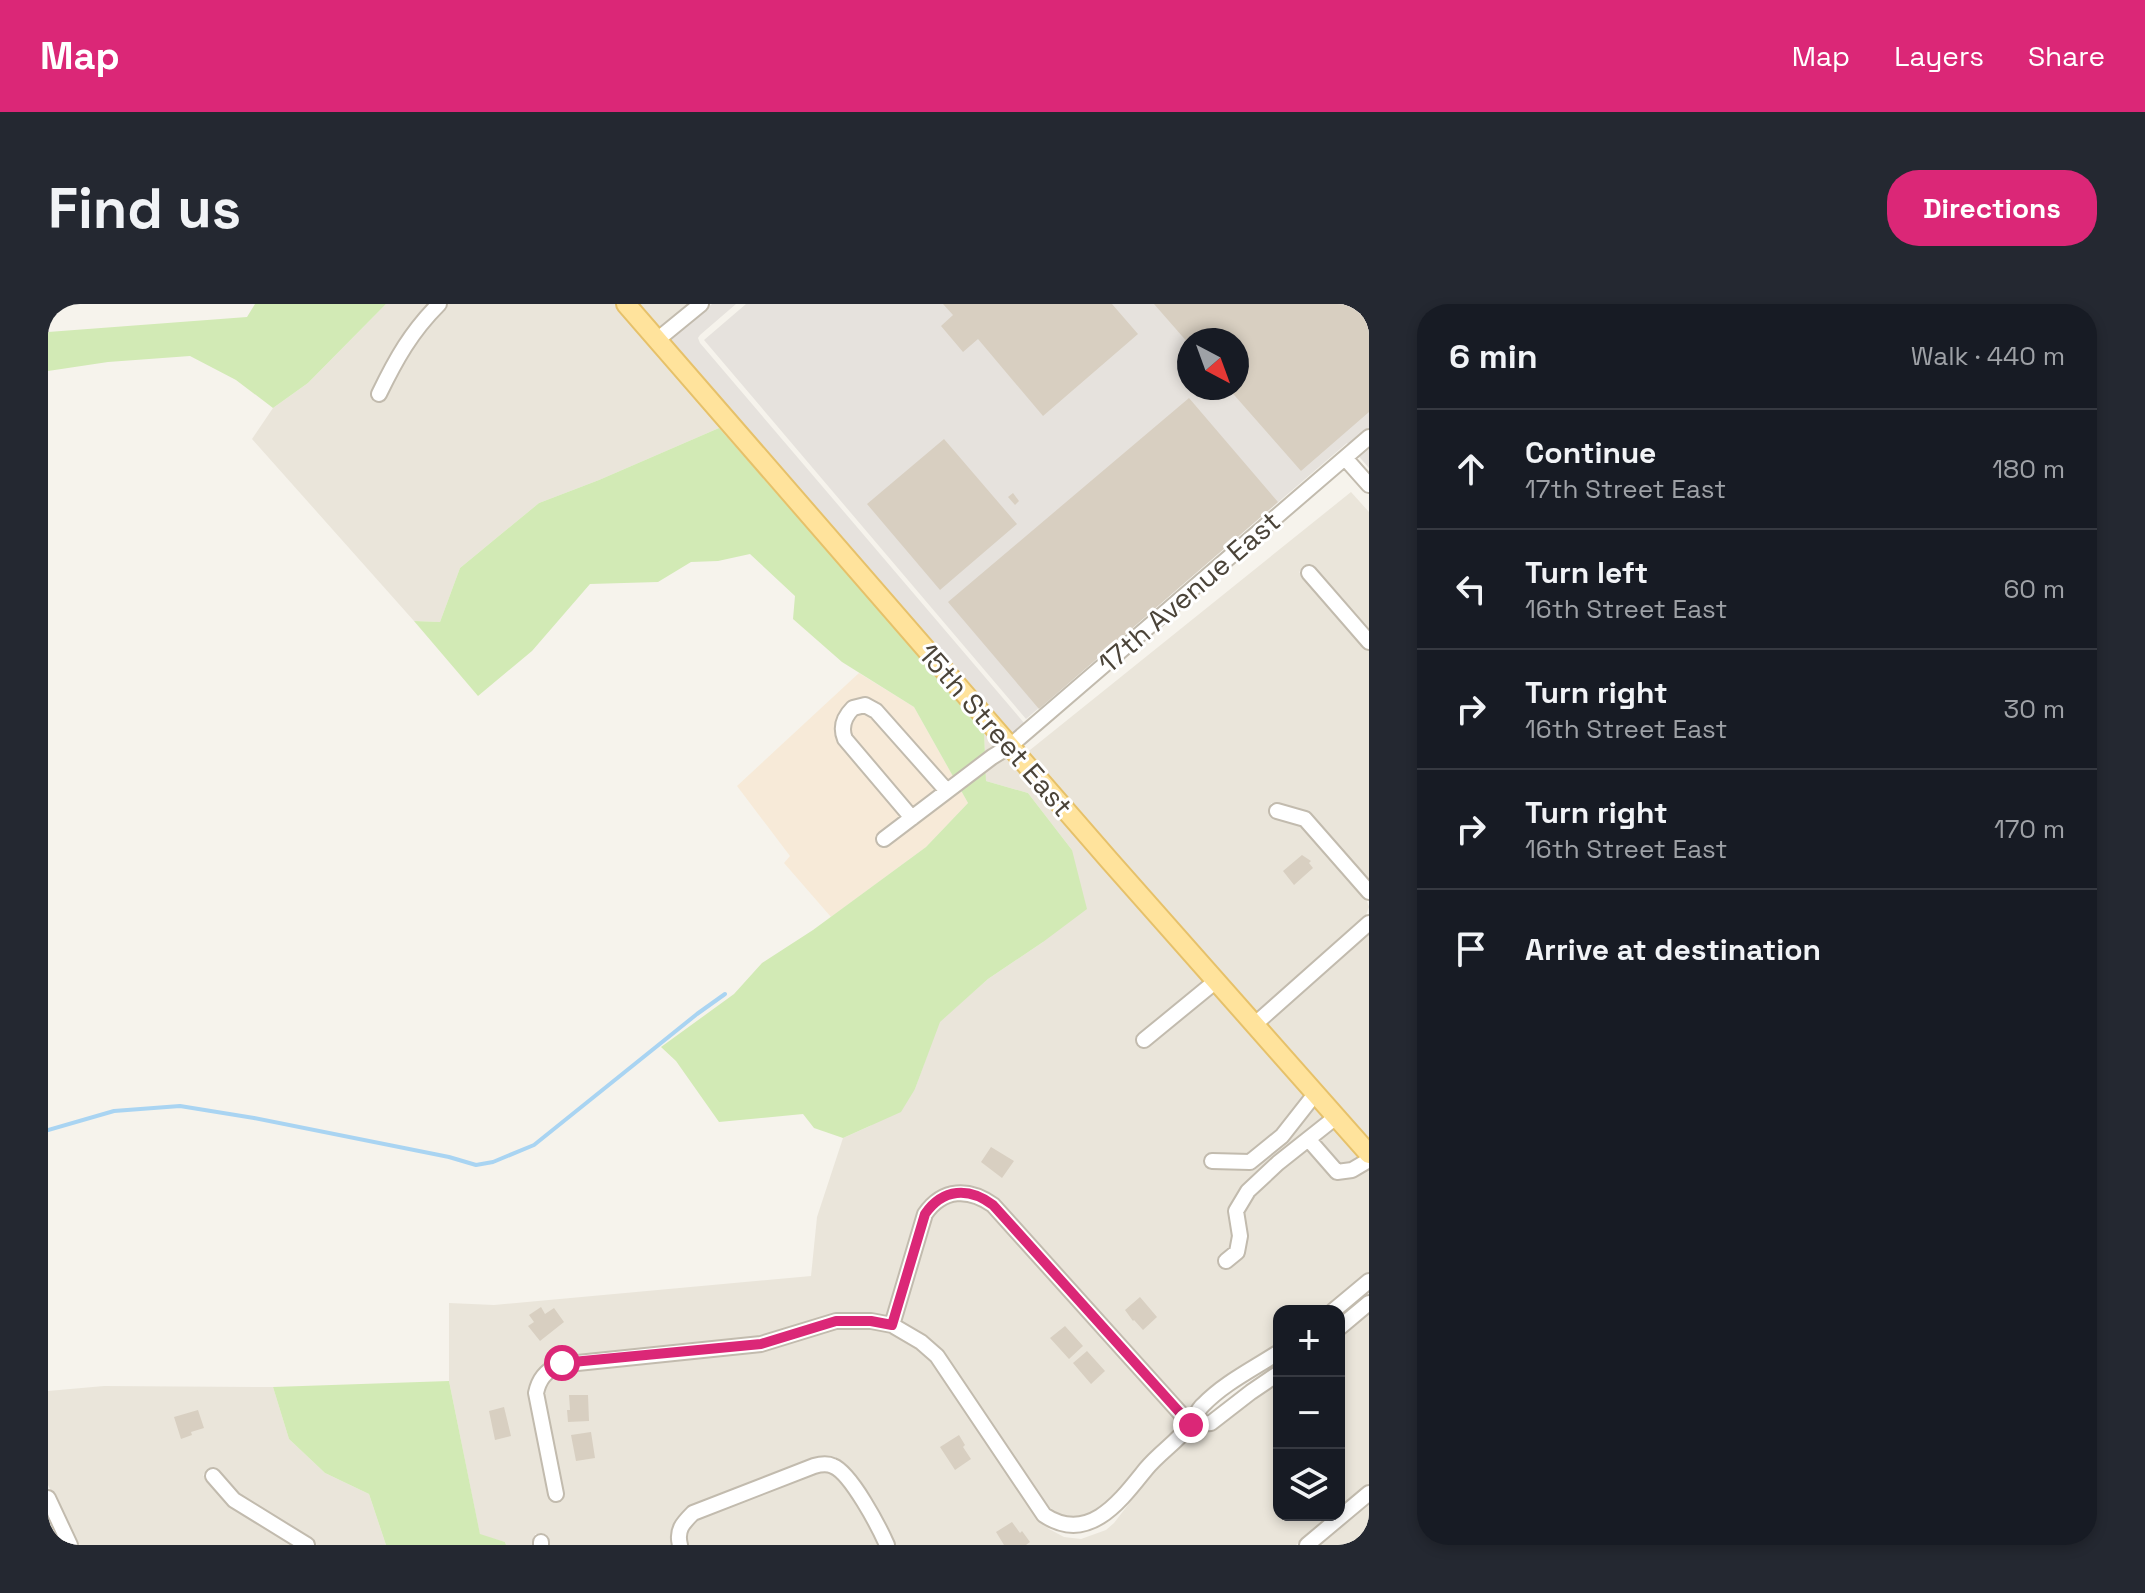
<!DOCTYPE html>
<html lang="en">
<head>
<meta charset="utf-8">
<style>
  :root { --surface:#171b24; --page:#242831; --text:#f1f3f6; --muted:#9ea1a6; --line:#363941; --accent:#db2777 }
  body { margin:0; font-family:"Space Grotesk",sans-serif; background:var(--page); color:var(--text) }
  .controls { position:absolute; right:24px; bottom:24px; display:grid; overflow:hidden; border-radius:16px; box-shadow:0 4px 12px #0003 }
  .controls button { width:72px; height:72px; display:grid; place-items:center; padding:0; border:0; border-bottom:2px solid var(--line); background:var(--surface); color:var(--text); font:40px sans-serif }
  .compass { position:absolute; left:1129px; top:24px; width:72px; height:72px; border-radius:50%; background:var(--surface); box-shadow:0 4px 12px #0003; rotate:139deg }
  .stop { position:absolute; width:24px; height:24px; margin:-18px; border:6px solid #db2777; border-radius:50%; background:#fff }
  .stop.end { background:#db2777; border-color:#fff; box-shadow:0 2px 8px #0008 }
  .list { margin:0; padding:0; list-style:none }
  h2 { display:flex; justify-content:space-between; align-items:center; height:104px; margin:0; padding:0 32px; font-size:34px }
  h2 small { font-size:26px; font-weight:400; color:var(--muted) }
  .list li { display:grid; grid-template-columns:52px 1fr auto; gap:24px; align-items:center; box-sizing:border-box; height:120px; padding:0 32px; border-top:2px solid var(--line) }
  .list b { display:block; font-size:30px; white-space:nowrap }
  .list p { margin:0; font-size:26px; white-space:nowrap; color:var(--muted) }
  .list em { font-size:26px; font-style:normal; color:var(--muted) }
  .icon { flex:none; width:44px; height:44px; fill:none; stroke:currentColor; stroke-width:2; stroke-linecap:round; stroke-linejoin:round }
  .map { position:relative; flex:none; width:1321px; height:1241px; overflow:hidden; border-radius:32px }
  header { display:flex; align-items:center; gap:48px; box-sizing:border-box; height:112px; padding:0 40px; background:var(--accent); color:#fff }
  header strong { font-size:38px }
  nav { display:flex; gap:44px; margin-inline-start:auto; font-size:28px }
  .intro { display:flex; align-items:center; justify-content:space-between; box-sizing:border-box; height:192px; padding:0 48px }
  h1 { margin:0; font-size:56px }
  .button { padding:20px 36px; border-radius:32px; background:var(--accent); color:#fff; font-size:28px; font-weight:700 }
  main { display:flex; gap:48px; padding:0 48px }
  aside { flex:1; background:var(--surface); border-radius:32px; box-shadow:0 4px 12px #0003 }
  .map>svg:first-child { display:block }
</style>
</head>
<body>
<header>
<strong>Map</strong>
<nav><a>Map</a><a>Layers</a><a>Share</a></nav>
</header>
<div class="intro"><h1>Find us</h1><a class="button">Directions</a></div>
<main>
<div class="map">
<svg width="1321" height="1241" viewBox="0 0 1321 1241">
  <rect width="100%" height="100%" fill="#f6f3ec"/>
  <path fill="#eae5da" d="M338,0H569L609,46L606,49L671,124L551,176L491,199L412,264L392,318L366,317L204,135L225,104L260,79Z
    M586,0H642L609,27Z
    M1303,188L1321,208V328L1261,260L1251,268L1321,347V578L1261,510L1240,502L1223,499L1222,512L1239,515L1253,520L1318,594L1321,603L1317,613L1206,711L977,450Z
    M936,425L1321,860V968L1273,1007H1231V1039L1174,1075L1148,1097L1141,1109L950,897L930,884L909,882L900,883L885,891L871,907L839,1013L801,1009L787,1010L711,1033L513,1053L496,1060L484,1075L481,1089L503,1197L516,1195L495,1090L499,1079L513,1067L715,1047L774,1028L802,1023L843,1028L869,1043L884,1056L991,1215L1001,1225L1016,1233L1033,1235L1058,1226L1066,1219L1110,1162L1144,1130L1168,1124L1231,1078V1211H1284L1248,1241H846L836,1218L805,1170L794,1160L779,1153L763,1155L640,1204L630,1214L625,1224V1241H500V1233L487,1230L486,1241H458L457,1238L432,1231L401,1077V999L446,1001L763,972L769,913L795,834L822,822L867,785L891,718L940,675L995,638L1024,546L980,489L938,477Z
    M1321,629V841L1216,722Z
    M911,896L928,897L941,906L1133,1120L1100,1152L1056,1209L1029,1221L1001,1207L902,1059L885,1039L852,1018L883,914L894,902Z
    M1321,1008V1180L1291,1205V1033Z
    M56,1082L225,1083L241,1135L277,1169L321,1190L338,1241H269L185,1187L165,1163L155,1171L177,1197L247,1241H29L20,1217L0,1181V1087Z
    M780,1167L786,1170L794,1177L825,1224L832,1241H639L638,1228L649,1215L769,1168Z
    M1321,1199V1241H1271Z"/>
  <path fill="#f7ead8" d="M811,369L866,403L920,499L878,543L783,613L736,559L742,552L689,482Z"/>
  <path fill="#e6e2dd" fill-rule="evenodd" d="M664,0H688L652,31L650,34L652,39L977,420L962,433L619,38Z
    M698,0H1321V164L1299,139L978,415L656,36ZM1141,36H1189V84H1141Z"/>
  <path fill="#d2eab5" d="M207,0H338L260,79L225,104L188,76L142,52L60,58L0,67V28L199,13Z
    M671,124L936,425L938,477L980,489L1024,546L1039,605L995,638L940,675L892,718L867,785L853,808L795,834L766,824L755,810L671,818L628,757L613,743L686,690L714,659L765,626L878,543L920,499L866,403L794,358L745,315L747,292L702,250L670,257L643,258L610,278L542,280L484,347L430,392L366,317L392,318L412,264L491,199L551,176Z
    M401,1077L432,1230L457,1238L458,1241H338L321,1190L277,1169L241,1135L225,1083Z"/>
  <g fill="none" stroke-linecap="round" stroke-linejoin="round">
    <path stroke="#a9d4f2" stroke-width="4" d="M0,826L66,807L132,802L206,814L401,853L428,861L445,858L486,841L649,710L677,690"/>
  </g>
  <path fill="#d8cfc1" d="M895,0H1064L1090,30L995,112L930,35L915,48L893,22L905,11Z
    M1106,0H1318L1321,4V108L1253,167L1180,84H1189V36H1141V40Z
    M1141,94L1230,198L991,405L900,298Z
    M896,135L969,220L892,286L819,200Z
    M965,189L971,197L967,201L960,193Z
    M1254,551L1263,557L1261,559L1265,564L1246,581L1235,567Z
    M943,843L966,857L954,874L933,858Z
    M1092,993L1109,1013L1095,1026L1086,1016L1085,1017L1077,1006Z
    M493,1003L497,1010L506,1004L516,1018L492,1037L480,1022L486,1018L481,1011Z
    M1017,1022L1035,1042L1021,1055L1002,1034Z
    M1039,1047L1057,1067L1043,1080L1025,1059Z
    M521,1091H540L541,1117L520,1118L519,1106H522Z
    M456,1103L463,1132L447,1136L441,1107Z
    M150,1106L156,1124L143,1128L144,1131L133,1135L126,1113Z
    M543,1128L547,1154L528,1157L523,1131Z
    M911,1131L917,1141L915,1143L923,1155L907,1166L892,1143Z
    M964,1218L972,1229L974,1227L982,1238L978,1241H956L948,1228Z"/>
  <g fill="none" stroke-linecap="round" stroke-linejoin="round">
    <defs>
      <path id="minor" d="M609,36L653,0
        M331,90C348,55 363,28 391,0
        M1297,154L1321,181
        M1261,269L1321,338
        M1229,507L1257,515L1321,588
        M864,514L797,435C792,423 796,413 805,404L817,401L828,407L899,487
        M836,535L944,453L962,442L1321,133
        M1206,721L1321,619
        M1096,736L1168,677
        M1261,836L1289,868L1304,866L1321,856
        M1164,857L1202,858L1234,832L1267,790
        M1178,957L1189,948L1192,932L1188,907L1200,887L1230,859L1288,813
        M1285,1007L1321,977
        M844,1021L877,910C895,884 921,884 945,901L1143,1121
        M1291,1024L1321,999
        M1143,1121L1163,1119L1203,1088L1231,1069
        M165,1172L186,1196L259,1241
        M508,1190L488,1089C491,1075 497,1068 510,1061L713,1040L788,1017H823L844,1021L873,1038L889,1052L996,1211C1041,1241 1073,1196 1098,1165C1111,1149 1130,1137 1142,1121C1147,1115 1149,1106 1155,1101C1176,1079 1205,1065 1231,1048
        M0,1194L22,1241
        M493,1241V1238
        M632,1241C628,1226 635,1219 645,1209L766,1162C773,1160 779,1159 785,1162C803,1169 831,1223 839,1241
        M1259,1241L1321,1189"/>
      <path id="major" d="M578,0L1061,556L1321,850"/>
    </defs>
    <use href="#minor" stroke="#c2bbae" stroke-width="18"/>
    <use href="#major" stroke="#e6c16a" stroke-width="22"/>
    <use href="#minor" stroke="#fff" stroke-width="14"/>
    <use href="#major" stroke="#ffe39c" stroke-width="18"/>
  </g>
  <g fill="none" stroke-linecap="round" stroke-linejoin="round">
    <path stroke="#db2777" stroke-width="10" d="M514,1059L713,1040L788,1017H823L844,1021L877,910C895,884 921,883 945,901L1143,1121"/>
  </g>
  <g text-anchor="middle" stroke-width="6" stroke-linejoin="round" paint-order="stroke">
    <g font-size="28" fill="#4b4439" stroke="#fff">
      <text transform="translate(1141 288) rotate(-41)" y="10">17th Avenue East</text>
      <text transform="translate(948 426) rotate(49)" y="10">15th Street East</text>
    </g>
  </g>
</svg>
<div class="controls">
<button>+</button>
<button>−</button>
<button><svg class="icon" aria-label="layers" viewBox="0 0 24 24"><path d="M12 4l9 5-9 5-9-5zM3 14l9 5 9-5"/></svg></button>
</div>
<svg class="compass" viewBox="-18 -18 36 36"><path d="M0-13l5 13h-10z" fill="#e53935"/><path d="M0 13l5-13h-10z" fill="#9ea1a6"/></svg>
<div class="stop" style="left:514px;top:1059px"></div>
<div class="stop end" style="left:1143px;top:1121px"></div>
</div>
<aside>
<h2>6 min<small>Walk · 440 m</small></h2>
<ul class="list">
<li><svg class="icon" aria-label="ahead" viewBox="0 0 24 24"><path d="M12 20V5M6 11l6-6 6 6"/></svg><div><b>Continue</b><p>17th Street East</p></div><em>180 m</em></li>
<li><svg class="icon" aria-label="left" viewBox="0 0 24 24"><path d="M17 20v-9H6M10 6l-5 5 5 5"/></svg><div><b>Turn left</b><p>16th Street East</p></div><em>60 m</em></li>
<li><svg class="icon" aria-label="right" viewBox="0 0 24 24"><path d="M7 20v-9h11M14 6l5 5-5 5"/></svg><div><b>Turn right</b><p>16th Street East</p></div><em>30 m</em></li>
<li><svg class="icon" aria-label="right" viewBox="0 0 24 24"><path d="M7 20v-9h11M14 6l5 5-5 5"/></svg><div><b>Turn right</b><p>16th Street East</p></div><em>170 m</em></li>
<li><svg class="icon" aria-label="arrive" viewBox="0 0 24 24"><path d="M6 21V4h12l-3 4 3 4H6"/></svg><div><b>Arrive at destination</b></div></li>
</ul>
</aside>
</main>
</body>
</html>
